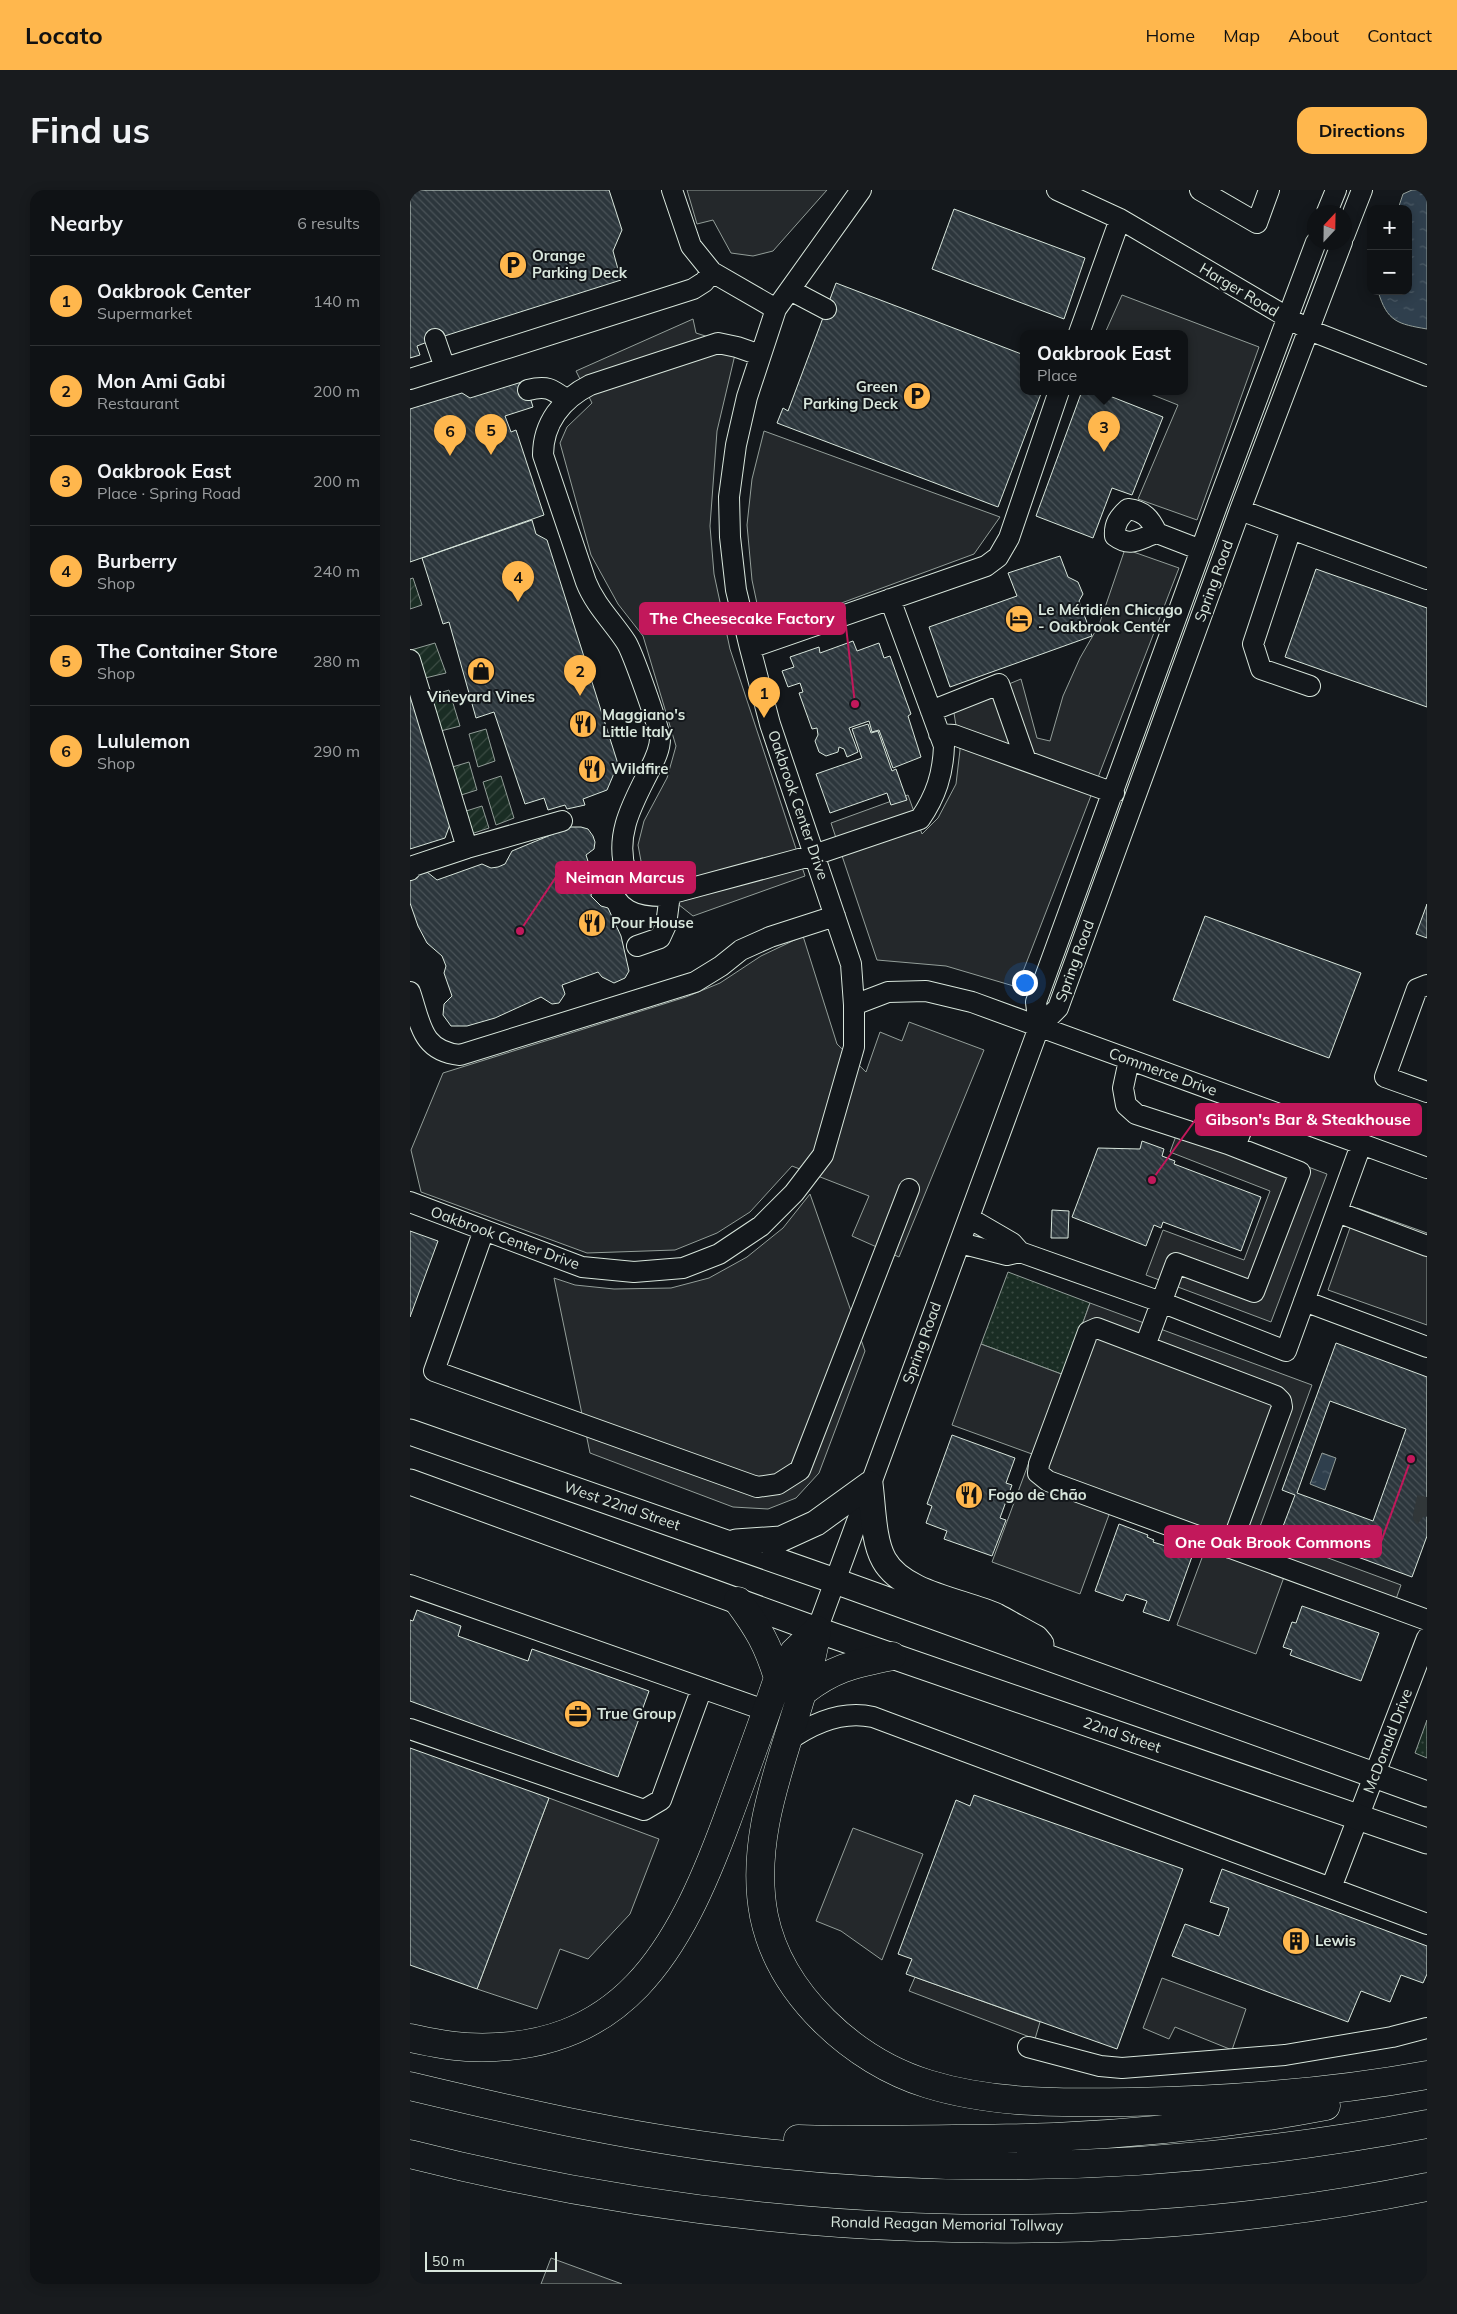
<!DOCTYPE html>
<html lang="en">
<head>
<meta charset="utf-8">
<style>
  :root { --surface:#0f1215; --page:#181b1e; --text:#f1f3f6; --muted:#9b9ea0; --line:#2f3234; --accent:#ffb74d }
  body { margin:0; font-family:Mulish,sans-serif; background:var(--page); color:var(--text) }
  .controls { position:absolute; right:15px; top:15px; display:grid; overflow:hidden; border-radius:10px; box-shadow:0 2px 12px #0003 }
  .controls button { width:45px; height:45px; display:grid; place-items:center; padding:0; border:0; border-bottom:1px solid var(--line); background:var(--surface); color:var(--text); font:25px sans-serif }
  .compass { position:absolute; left:897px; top:15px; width:45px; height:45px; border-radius:50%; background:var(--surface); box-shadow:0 2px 12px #0003; rotate:22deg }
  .scale { position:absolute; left:15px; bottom:12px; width:132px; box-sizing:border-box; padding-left:5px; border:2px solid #d8e6dc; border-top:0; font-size:14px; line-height:18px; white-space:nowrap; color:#d8e6dc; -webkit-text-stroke:4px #14181c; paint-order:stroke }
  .you { position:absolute; left:614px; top:792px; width:18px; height:18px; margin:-12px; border:4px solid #fff; border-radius:50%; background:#1a73e8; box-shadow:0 0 0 8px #1a73e833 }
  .badge { display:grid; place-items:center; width:32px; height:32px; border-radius:50%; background:var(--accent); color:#111; font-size:16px; font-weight:700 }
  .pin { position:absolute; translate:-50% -41px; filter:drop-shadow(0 1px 2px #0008) }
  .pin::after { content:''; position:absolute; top:26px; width:18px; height:15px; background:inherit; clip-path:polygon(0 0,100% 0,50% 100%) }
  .popup { position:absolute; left:610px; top:140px; width:168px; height:65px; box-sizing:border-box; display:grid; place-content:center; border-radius:10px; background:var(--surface); filter:drop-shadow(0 1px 4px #0005); font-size:16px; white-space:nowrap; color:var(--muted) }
  .popup b { font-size:19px; color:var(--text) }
  .popup::after { content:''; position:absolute; left:50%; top:100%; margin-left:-10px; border:10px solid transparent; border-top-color:var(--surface) }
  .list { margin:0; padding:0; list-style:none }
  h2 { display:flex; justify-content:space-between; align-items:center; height:65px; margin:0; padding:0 20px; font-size:21px }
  h2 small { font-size:16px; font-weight:400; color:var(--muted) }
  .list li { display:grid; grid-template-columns:32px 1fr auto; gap:15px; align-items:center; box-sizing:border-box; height:90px; padding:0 20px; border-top:1px solid var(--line) }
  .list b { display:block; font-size:19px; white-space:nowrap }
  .list p { margin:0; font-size:16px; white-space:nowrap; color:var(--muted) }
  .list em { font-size:16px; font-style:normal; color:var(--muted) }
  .map { position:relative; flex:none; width:1017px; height:2094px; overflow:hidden; border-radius:15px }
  header { display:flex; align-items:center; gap:30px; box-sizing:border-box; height:70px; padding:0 25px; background:var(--accent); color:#111 }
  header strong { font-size:24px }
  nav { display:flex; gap:28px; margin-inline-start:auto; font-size:18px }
  .intro { display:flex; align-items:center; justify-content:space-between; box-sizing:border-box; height:120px; padding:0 30px }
  h1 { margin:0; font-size:35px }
  .button { padding:12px 22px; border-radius:15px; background:var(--accent); color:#111; font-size:18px; font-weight:700 }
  main { display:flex; gap:30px; padding:0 30px }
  aside { flex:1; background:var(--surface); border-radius:15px; box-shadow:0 2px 12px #0003 }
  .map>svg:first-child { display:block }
</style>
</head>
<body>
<header>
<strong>Locato</strong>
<nav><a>Home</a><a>Map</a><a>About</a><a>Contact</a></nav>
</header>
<div class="intro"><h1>Find us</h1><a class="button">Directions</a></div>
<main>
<aside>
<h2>Nearby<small>6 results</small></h2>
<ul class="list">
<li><span class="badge">1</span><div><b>Oakbrook Center</b><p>Supermarket</p></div><em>140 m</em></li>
<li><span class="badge">2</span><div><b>Mon Ami Gabi</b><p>Restaurant</p></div><em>200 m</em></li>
<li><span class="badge">3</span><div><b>Oakbrook East</b><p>Place · Spring Road</p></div><em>200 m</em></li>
<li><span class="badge">4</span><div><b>Burberry</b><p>Shop</p></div><em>240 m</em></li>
<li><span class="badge">5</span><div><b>The Container Store</b><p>Shop</p></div><em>280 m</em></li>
<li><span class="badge">6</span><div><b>Lululemon</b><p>Shop</p></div><em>290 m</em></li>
</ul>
</aside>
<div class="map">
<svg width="1017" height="2094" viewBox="0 0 1017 2094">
  <defs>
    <pattern id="grass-dots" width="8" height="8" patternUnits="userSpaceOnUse" patternTransform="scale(1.25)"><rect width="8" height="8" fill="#1a2d24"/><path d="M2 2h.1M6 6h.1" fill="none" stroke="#3b4b43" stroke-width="1.8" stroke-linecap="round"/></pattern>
    <pattern id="garden-furrows" width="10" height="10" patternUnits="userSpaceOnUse" patternTransform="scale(1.25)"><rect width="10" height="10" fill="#1a2d24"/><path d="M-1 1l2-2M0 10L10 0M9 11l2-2" fill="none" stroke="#3b4b43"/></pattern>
    <pattern id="water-ripples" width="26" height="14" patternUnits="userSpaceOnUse" patternTransform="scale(1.25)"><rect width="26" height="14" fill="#2f3f4d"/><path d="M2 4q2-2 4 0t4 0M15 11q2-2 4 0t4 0" fill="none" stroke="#4c5b66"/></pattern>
    <pattern id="building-back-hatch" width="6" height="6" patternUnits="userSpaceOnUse" patternTransform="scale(1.25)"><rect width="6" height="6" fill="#2c363c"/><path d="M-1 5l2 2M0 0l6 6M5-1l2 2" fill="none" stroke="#4a5358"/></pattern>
  </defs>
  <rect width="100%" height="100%" fill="#14181c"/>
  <path fill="url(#grass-dots)" stroke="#939e99" d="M598,1082L680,1113L654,1185L571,1154Z
    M1017,1530V1568L1005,1563Z"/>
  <path fill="url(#garden-furrows)" stroke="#939e99" d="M3,388L12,415L0,419V389Z
    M25,453L36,483L11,489L1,460Z
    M39,500L50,536L27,542L17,507Z
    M76,539L85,571L68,577L59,544Z
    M59,572L67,600L48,606L39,578Z
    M91,586L104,628L86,635L73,592Z
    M72,616L79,638L61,644L53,622Z"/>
  <path fill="#24282b" stroke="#939e99" d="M277,0H417L363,61L343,66L321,63L303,30L287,34Z
    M712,105L849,157L787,330L728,309L768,215L733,201H774V143H695Z
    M283,129L286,143L327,156L307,241L300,336L304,384L320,459L395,686L283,726L234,687L228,655L234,631L257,588L266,556L233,446L208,414L181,365L150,253L157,237L182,213L166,181Z
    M354,241L590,327L564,364L353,442L342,390L337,335L342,289Z
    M715,359L769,378L607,797L536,776L467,770L421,633L498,605L512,644L528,628L546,594L550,560L543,517L611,489L627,548L640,551L653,506L670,468L689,435Z
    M393,746L427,854L456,882L470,842L492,851L499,832L574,860L489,1067L442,1046L459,1006L382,976L340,1022L307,1043L265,1060L177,1063L11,1002L1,960L33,883L276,807L310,793L351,766Z
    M772,930L917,984L861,1132L736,1085L753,1040L834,1070L860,1001L760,962Z
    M400,1004L455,1161L409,1283L386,1308L358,1319L323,1317L180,1263L144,1088L165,1095L204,1099L261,1098L299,1088L337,1067L373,1038Z
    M947,1018L1017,1043V1135L918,1100Z
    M680,1113L902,1195L848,1342L991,1395L980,1426L874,1387L846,1464L767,1435L796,1357L700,1322L670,1404L582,1372L622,1264L542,1235L571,1154L654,1185Z
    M139,1608L249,1649L220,1724L178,1769L150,1759L127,1819L67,1799Z
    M443,1638L513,1664L472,1770L431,1741L406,1731Z
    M505,1787L630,1832L625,1849L499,1801Z
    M752,1788L836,1819L822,1860L765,1837L759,1849L733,1838Z
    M141,2068L212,2094H131Z"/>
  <path fill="url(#water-ripples)" stroke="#939e99" d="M1002,0H1014L1017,7V139C988,134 977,132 968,101H998V19H988L993,4Z
    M912,1263L926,1268L915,1300L900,1294Z"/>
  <path fill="url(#building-back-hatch)" stroke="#d8e6dc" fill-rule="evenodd" d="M0,0H199L212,40L203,61L211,90L25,149L7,156L10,165L0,168Z
    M544,19L675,68L654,129L522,79Z
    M426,93L614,165V201H632L588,317L367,233L373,218L378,221Z
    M115,191L123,217L95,226L101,242L106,240L134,325L0,372V219L52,203L60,208Z
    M672,201H687L753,227L722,305L702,298L683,348L626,326Z
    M122,330L126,344L137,350L208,574L197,600L173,609L175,615L157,619L155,615L138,620L134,608L115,614L84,522L66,528L39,432L33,434L12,368Z
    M650,366L658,387L668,392L673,404L669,411L682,446L540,497L519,437L607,406L598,383Z
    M906,379L1017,418V517L875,467Z
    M443,451L447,461L469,453L474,468L480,466L501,524L498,526L511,567L483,578L469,540L462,542L459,531L439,538L448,562L437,567L434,559L429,557L428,562L416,566L409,562L405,551L408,545L407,538L402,539L389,503L393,502L390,493L378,497L372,481L384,477L380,467L409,457L410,463Z
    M0,494L42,629L35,648L0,659Z
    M458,534L461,543L468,541L482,581L486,579L497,610L481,615L477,603L420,623L406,584L452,568L442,539Z
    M160,637H171L178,639L183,646L185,652L184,659L176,665L185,693L182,698L181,706L191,716L198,718L211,746L219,781L215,788L204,793L192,787L188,782L152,795L155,804L149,813L142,814L131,807L85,828L57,836H41L33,825L34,814L42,806L34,783L36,776L32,766L17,753L8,736L0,713V687L17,682L27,690L72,674L81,678L88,677L95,674L102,661Z
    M1017,714V748L1006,744Z
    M795,726L951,783L919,868L763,810Z
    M732,951L754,959L752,966L765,971L764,974L851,1007L831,1061L753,1032L751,1038L744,1035L736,1056L662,1027L688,958L730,959Z
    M642,1020L659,1021L658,1048H641Z
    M0,1041L28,1051L0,1127Z
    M926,1153L1017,1187V1346L1002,1387L872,1339L885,1305L872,1300ZM920,1211L996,1239L963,1331L887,1303Z
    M542,1245L605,1268L596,1293L602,1295L590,1328L596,1330L582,1366L534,1349L537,1341L516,1333L522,1316L517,1314Z
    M709,1334L738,1345L737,1347L744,1350L743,1352L759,1357L760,1352L784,1361L759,1431L733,1422L737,1411L716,1404L713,1411L685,1401Z
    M892,1416L969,1443L951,1491L880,1465L882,1460L873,1457L882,1432L886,1433Z
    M7,1420L51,1436L48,1446L118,1471L122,1459L239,1501L208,1587L0,1511V1430L3,1431Z
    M0,1558L139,1608L67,1799L0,1775Z
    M564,1605L773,1679L707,1859L496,1784L502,1769L488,1764L546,1610L560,1616Z
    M812,1679L1017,1756V1784L1013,1793L991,1785L980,1812L951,1801L938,1832L762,1766L775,1734L809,1746L819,1718L800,1712Z"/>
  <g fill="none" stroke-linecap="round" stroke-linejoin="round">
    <path stroke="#313739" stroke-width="20" stroke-dasharray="20 10" stroke-linecap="butt" d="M1017,1307L1013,1326L1017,1329"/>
    <defs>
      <path id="minor" d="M262,0L281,56L302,82L366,119
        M647,0L710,29L899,140L1017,186
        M790,0L847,33L859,0
        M917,22L926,0
        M934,46L952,0
        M380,100L416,119
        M669,143L710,29
        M25,149L35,178L283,99L294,92L302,82
        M350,165L327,157L308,153L180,195C152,209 133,233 133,265L176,392C185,415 203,432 216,452C222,461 250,539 250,549C250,560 244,571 239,581C223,613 204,645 216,682C223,704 231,706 252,706L404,665L510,629C526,606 533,584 534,556L480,409
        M0,189L35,178
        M118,200C137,195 142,199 157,210
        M830,320L1017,389
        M881,339L843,454L851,479L900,496
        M747,343C730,348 721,358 705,346C704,334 709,327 718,319C734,321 740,328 747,343L791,360
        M340,458L576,376L588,367L599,348L649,201
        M0,470L57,658
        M521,521L589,494L616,571
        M529,544L544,545L704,603
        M0,680L3,676L57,658L152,631
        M227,756L250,748L256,735L260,704
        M1017,795L1007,799L975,887L1017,902
        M0,802C11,834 11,861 50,865L285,792L311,776L331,760L360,747L425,726
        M444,815L478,802L516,801L562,812L1017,978
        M629,837L626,812L808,313L906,52
        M719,870L713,898L716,915L726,924L818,954L828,949L841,915
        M0,1012L172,1077L224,1082L273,1078L309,1064L351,1036L384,1003L413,965L444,857V815L441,774L360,534L340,458L326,400L320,347L319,307L326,255L337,207L366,119L451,0
        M927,1022L1017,1056
        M559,1028L602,1053L610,1062L751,1112L876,1161L951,955
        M74,1040L24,1181L347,1297L368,1294L390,1280L499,999
        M550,1053L597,1065L610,1062
        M894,1111L1017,1157
        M735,1156L766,1073L844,1102L890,982L818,954
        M820,1358L872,1217L871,1211L866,1206L687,1138L678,1142L629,1274L628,1283L638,1291L1017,1430
        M0,1395L357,1521
        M407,1440L629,837L648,818L830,320L932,52
        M0,1539L234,1620L251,1610L292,1498
        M376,1552C401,1534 432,1520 463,1527L1017,1734
        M921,1698L1017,1448
        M618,1857L690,1876L712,1878L875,1865L982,1847L1017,1838"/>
      <path id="major" d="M0,1242L425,1391L1017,1604
        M0,1292L407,1440L1017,1651
        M326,1352L371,1349L406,1333L460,1294C463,1316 463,1351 474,1370C493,1404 553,1411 586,1426C599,1433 613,1441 626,1448L631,1454"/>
      <path id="highway" d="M328,1411C348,1438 358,1455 368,1488
        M407,1440C392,1534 335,1629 354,1726C370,1804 443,1871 518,1894C583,1914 653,1913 720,1912C820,1910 919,1903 1017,1885
        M394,1501C425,1477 445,1474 482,1466
        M0,1848C18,1852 37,1856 56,1857C213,1865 269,1760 317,1630C334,1583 352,1536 368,1488L384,1462L407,1440
        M0,1896C117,1924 235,1951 355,1963C578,1987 797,1976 1017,1934
        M388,1949L422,1950C496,1949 571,1950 645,1947C735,1943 827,1933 916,1916
        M0,1964C327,2047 686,2065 1017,1997"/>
    </defs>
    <use href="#minor" stroke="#d8e6dc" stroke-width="22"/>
    <use href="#major" stroke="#d8e6dc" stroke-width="27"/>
    <use href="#highway" stroke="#d8e6dc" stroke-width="29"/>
    <use href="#minor" stroke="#14181c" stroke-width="20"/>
    <use href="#major" stroke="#14181c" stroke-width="25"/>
    <use href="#highway" stroke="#14181c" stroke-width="28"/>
  </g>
  <defs>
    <symbol id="parking-disc" viewBox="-11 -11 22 22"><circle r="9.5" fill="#ffb74d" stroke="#14181c"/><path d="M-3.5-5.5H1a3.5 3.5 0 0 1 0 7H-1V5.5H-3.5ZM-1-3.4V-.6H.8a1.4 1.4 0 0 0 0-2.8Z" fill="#111"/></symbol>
    <symbol id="hotel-disc" viewBox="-11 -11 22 22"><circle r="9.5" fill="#ffb74d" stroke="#14181c"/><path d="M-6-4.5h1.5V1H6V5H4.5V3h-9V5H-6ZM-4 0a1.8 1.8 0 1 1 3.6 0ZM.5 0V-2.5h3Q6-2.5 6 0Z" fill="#111"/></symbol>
    <symbol id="shop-disc" viewBox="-11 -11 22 22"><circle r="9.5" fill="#ffb74d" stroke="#14181c"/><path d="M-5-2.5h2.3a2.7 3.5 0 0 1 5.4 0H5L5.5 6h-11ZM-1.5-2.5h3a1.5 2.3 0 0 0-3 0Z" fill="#111"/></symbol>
    <symbol id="restaurant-disc" viewBox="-11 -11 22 22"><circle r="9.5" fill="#ffb74d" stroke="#14181c"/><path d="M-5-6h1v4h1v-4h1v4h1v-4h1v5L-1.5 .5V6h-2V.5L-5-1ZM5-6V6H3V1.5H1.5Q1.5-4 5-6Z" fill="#111"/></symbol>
    <symbol id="office-disc" viewBox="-11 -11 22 22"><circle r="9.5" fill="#ffb74d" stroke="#14181c"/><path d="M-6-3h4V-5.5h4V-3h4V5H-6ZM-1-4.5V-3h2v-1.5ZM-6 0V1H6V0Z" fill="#111"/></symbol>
    <symbol id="building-disc" viewBox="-11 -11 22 22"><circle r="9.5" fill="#ffb74d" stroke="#14181c"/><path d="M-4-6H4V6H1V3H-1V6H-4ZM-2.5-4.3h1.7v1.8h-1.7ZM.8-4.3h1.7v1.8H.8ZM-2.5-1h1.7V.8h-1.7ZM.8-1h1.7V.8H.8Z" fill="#111"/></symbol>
  </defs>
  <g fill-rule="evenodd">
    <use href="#parking-disc" x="87" y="59" width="32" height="32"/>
    <use href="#parking-disc" x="491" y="190" width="32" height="32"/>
    <use href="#hotel-disc" x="593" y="413" width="32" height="32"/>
    <use href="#shop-disc" x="55" y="465" width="32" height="32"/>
    <use href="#restaurant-disc" x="157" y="518" width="32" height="32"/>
    <use href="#restaurant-disc" x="166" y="563" width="32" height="32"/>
    <use href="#restaurant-disc" x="166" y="717" width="32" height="32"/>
    <use href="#restaurant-disc" x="543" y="1289" width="32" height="32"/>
    <use href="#office-disc" x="152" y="1508" width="32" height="32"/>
    <use href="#building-disc" x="870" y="1735" width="32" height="32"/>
  </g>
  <g text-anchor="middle" stroke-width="4" stroke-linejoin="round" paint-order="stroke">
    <g font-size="15" font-weight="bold" fill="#d8e6dc" stroke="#14181c" text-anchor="start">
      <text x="122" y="71">Orange<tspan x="122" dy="17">Parking Deck</tspan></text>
      <text x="488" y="202" text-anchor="end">Green<tspan x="488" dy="17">Parking Deck</tspan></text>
      <text x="628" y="425">Le Méridien Chicago<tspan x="628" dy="17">- Oakbrook Center</tspan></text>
      <text x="71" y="512" text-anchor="middle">Vineyard Vines</text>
      <text x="192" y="530">Maggiano's<tspan x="192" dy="17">Little Italy</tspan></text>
      <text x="201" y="584">Wildfire</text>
      <text x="201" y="738">Pour House</text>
      <text x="578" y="1310">Fogo de Chão</text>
      <text x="187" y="1529">True Group</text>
      <text x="905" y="1756">Lewis</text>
    </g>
    <g font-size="15" fill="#d8e6dc" stroke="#14181c">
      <text transform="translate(829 100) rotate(31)" y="5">Harger Road</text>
      <text transform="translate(804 391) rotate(-70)" y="5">Spring Road</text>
      <text transform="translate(388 615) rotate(71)" y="5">Oakbrook Center Drive</text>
      <text transform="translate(665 771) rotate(-70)" y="5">Spring Road</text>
      <text transform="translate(753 882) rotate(20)" y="5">Commerce Drive</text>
      <text transform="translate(95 1048) rotate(20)" y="5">Oakbrook Center Drive</text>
      <text transform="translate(512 1153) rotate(-70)" y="5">Spring Road</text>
      <text transform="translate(212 1316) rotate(19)" y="5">West 22nd Street</text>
      <text transform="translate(712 1545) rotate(19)" y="5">22nd Street</text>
      <text transform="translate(978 1551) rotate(-69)" y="5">McDonald Drive</text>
      <text transform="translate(537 2034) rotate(1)" y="5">Ronald Reagan Memorial Tollway</text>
    </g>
  </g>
  <path fill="none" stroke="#c2185b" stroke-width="2" d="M445 514L435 428M110 741L146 687M742 990L786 929M1001 1269L971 1352"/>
  <g fill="#c2185b" stroke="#14181c" stroke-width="2">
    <circle cx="445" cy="514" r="5"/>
    <circle cx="110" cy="741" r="5"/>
    <circle cx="742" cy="990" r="5"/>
    <circle cx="1001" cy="1269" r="5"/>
  </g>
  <g fill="#c2185b" stroke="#c2185b" stroke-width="2">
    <rect x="230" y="413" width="205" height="31" rx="5"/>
    <rect x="146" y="672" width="139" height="31" rx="5"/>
    <rect x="786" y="914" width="225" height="31" rx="5"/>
    <rect x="755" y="1336" width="216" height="31" rx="5"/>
  </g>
  <g font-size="16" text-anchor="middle" font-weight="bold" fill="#fff">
    <text x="332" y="434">The Cheesecake Factory</text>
    <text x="215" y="693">Neiman Marcus</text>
    <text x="898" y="935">Gibson's Bar &amp; Steakhouse</text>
    <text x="863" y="1358">One Oak Brook Commons</text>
  </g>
</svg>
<div class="controls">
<button>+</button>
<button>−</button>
</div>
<svg class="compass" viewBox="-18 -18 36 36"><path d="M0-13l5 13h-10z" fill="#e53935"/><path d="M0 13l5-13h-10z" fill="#9b9ea0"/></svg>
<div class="scale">50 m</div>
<div class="you"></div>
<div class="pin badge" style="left:354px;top:528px">1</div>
<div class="pin badge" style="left:170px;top:506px">2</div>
<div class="pin badge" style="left:694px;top:262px">3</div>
<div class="popup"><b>Oakbrook East</b>Place</div>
<div class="pin badge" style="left:108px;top:412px">4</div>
<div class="pin badge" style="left:81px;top:265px">5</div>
<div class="pin badge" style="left:40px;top:266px">6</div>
</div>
</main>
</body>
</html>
